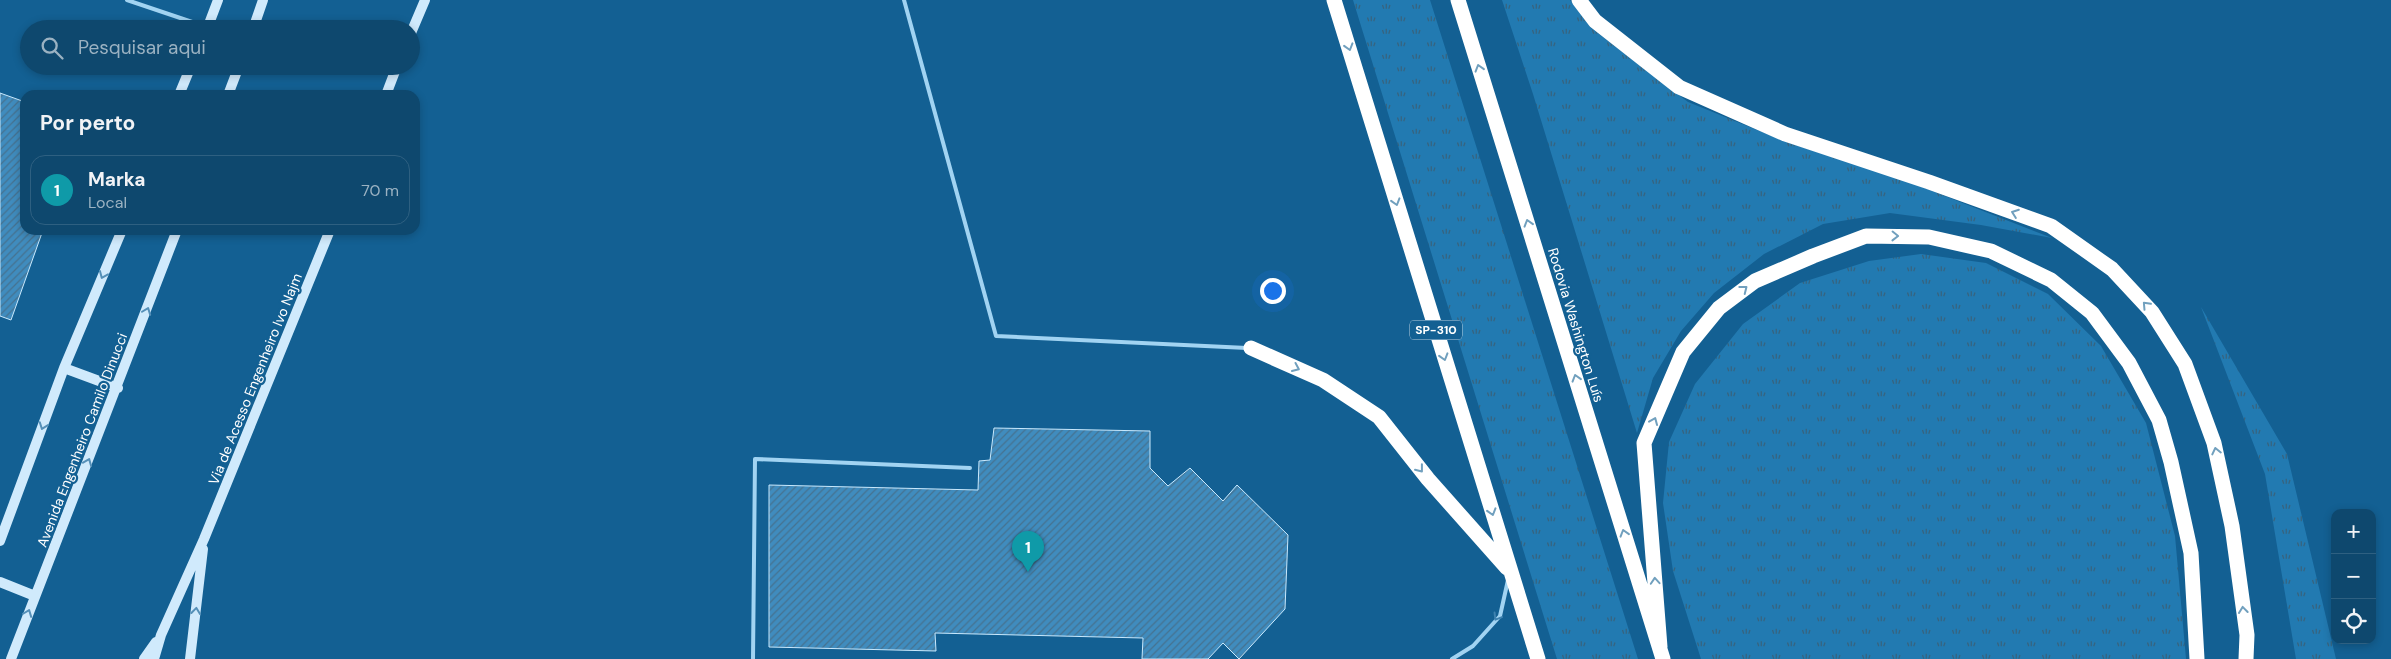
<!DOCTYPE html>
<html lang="pt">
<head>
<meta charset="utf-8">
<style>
  :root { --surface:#0e486e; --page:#1c5276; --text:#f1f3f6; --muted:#9bb2c2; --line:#2e6081; --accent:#8bbbb9 }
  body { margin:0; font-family:"DM Sans",sans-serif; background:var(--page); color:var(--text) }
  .controls { position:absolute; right:15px; bottom:15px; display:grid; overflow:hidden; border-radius:10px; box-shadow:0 2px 8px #0003 }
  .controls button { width:45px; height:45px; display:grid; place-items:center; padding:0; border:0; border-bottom:1px solid var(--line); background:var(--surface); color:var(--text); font:25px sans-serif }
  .you { position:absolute; left:1272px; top:290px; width:18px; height:18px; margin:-12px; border:4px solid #fff; border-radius:50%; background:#1a73e8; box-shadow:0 0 0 8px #1a73e833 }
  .badge { display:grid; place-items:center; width:32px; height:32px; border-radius:50%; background:var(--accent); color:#fff; font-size:16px; font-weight:700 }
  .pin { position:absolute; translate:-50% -41px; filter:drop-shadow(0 1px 2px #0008) }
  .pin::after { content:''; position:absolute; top:26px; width:18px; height:15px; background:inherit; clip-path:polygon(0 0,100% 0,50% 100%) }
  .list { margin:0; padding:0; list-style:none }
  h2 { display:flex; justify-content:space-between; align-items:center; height:65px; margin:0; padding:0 20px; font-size:21px }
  h2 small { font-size:16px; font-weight:400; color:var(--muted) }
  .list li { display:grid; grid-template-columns:32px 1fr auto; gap:15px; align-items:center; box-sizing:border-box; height:70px; margin:0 10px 10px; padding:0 10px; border:1px solid var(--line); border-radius:15px }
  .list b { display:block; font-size:19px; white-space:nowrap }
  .list p { margin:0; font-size:16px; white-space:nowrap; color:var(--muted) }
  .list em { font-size:16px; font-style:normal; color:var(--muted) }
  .icon { flex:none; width:28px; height:28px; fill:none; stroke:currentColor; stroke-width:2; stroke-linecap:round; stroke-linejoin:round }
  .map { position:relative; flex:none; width:2391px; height:659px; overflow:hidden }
  .search { position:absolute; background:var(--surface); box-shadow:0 2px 8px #0003; left:20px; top:20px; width:400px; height:55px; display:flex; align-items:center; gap:12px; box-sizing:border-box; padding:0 18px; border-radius:28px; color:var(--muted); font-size:19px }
  .panel { position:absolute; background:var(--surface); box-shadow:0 2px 8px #0003; left:20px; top:90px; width:400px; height:145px; border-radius:15px }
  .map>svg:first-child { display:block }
</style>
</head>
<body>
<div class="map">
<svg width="2391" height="659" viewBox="0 0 2391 659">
  <defs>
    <pattern id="grass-tufts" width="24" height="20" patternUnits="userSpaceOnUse" patternTransform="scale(1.25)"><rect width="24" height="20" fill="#227ab1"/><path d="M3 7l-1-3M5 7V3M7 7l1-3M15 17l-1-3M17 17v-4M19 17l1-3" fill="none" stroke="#37637e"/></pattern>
    <pattern id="building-hatch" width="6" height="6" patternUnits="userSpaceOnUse" patternTransform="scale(1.25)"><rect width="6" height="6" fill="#408cbe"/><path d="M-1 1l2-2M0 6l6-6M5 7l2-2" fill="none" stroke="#457290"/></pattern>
  </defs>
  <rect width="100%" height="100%" fill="#136093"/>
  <path fill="url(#grass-tufts)" d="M1353,0H1430L1638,659H1557Z
    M1502,0H1570L1591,28L1688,102L1792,144L1904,180L2052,238L1981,225L1890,213L1823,224L1764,254L1714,293L1681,331L1653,378L1637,433L1533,94Z
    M1921,254L1986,263L2048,294L2101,346L2146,423L2175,536L2186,659H1701L1673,571L1663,503L1669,442L1695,384L1743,324L1800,283L1869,261Z
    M2201,307L2287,454L2336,659H2296L2265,474Z"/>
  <path fill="url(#building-hatch)" stroke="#c9e9fd" d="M0,93L25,102V230H43L11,320L0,316Z
    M994,428L1150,431V468L1168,486L1190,468L1223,501L1237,485L1288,535L1285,609L1239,659L1223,643L1208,659H1142L1143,638L935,633L936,651L769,647V485L978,490L979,461L990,460Z"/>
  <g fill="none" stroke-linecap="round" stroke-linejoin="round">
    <path stroke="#a1d3f2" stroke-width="4" d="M127,0L213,29
      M904,0L996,336L1247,348
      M753,659L755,459L970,468
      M1452,659L1473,646L1500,616L1508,580"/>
    <path stroke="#d0eafc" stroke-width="10" d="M207,29L218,0
      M253,29L263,0
      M411,33L425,0
      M179,95L191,66
      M228,95L239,66
      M386,95L397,66
      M64,368L118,388
      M0,541L64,368L122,230
      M0,582L35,596
      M11,659L177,230
      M144,659L156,642
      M154,659L161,635L204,539L330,230
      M190,659L203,549"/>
    <path stroke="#fff" stroke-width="15" d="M1334,0L1538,659
      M1458,0L1663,659
      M1579,0L1595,21L1679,87L1785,134L1929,182L2051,226L2112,269L2152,312L2185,364L2214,443L2232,526L2247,635L2246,659
      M1251,348L1323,380L1379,417L1428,479L1507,568
      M1660,647L1644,443L1683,352L1719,308L1755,281L1813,256L1866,236L1929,237L1991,251L2051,280L2092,313L2129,363L2159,420L2171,462L2191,553L2197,659"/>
  </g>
  <defs><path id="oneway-chevron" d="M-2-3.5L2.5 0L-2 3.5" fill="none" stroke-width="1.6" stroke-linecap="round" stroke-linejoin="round" transform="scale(1.25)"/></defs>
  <g stroke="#71a0be">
    <use href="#oneway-chevron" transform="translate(1349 47) rotate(73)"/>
    <use href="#oneway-chevron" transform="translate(1479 68) rotate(-107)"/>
    <use href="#oneway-chevron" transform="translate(1396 202) rotate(73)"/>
    <use href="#oneway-chevron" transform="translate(2015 213) rotate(-160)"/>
    <use href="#oneway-chevron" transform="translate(1528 223) rotate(-107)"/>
    <use href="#oneway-chevron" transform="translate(1895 236) rotate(1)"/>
    <use href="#oneway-chevron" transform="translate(1744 289) rotate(-38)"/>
    <use href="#oneway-chevron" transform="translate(2146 305) rotate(-133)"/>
    <use href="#oneway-chevron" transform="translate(1444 357) rotate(73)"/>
    <use href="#oneway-chevron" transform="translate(1296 368) rotate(24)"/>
    <use href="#oneway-chevron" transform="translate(1576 378) rotate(-107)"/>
    <use href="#oneway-chevron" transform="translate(1654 421) rotate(-67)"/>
    <use href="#oneway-chevron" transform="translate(2216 451) rotate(-103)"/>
    <use href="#oneway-chevron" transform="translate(1420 469) rotate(52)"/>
    <use href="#oneway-chevron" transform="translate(1492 512) rotate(73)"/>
    <use href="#oneway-chevron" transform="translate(1624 533) rotate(-107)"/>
    <use href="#oneway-chevron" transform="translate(1655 581) rotate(-94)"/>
    <use href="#oneway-chevron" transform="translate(2243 610) rotate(-97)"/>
  </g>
  <g stroke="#5590b8">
    <use href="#oneway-chevron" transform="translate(103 275) rotate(113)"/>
    <use href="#oneway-chevron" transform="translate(147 311) rotate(-69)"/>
    <use href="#oneway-chevron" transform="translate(43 426) rotate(110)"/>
    <use href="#oneway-chevron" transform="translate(88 462) rotate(-68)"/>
    <use href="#oneway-chevron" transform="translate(196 611) rotate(-83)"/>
    <use href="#oneway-chevron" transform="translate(28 613) rotate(-69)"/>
  </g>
  <use stroke="#3e82b0" href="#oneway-chevron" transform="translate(1497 617) rotate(121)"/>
  <g text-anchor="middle" stroke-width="4.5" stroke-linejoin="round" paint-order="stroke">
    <rect fill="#136093" stroke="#b8cfdf" stroke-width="1" x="1410" y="320.5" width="52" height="19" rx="4"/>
    <g font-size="12" font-weight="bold" fill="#fff">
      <text x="1436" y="334">SP-310</text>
    </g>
    <g font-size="14" fill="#fff" stroke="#136093">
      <text transform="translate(1576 325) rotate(73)" y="5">Rodovia Washington Luís</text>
      <text transform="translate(255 379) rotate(-68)" y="5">Via de Acesso Engenheiro Ivo Najm</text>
      <text transform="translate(82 440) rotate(-69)" y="5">Avenida Engenheiro Camilo Dinucci</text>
    </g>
  </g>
</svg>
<div class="controls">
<button>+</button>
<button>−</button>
<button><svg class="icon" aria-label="locate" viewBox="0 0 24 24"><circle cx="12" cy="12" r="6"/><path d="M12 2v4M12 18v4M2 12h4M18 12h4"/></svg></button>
</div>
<div class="you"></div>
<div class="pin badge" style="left:1028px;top:572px;background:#0f9aa8">1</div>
<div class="search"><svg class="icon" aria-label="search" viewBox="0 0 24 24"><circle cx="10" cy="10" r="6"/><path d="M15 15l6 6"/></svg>Pesquisar aqui</div>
<section class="panel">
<h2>Por perto<small></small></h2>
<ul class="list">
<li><span class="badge" style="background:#0f9aa8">1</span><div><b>Marka</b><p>Local</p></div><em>70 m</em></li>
</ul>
</section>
</div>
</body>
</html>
